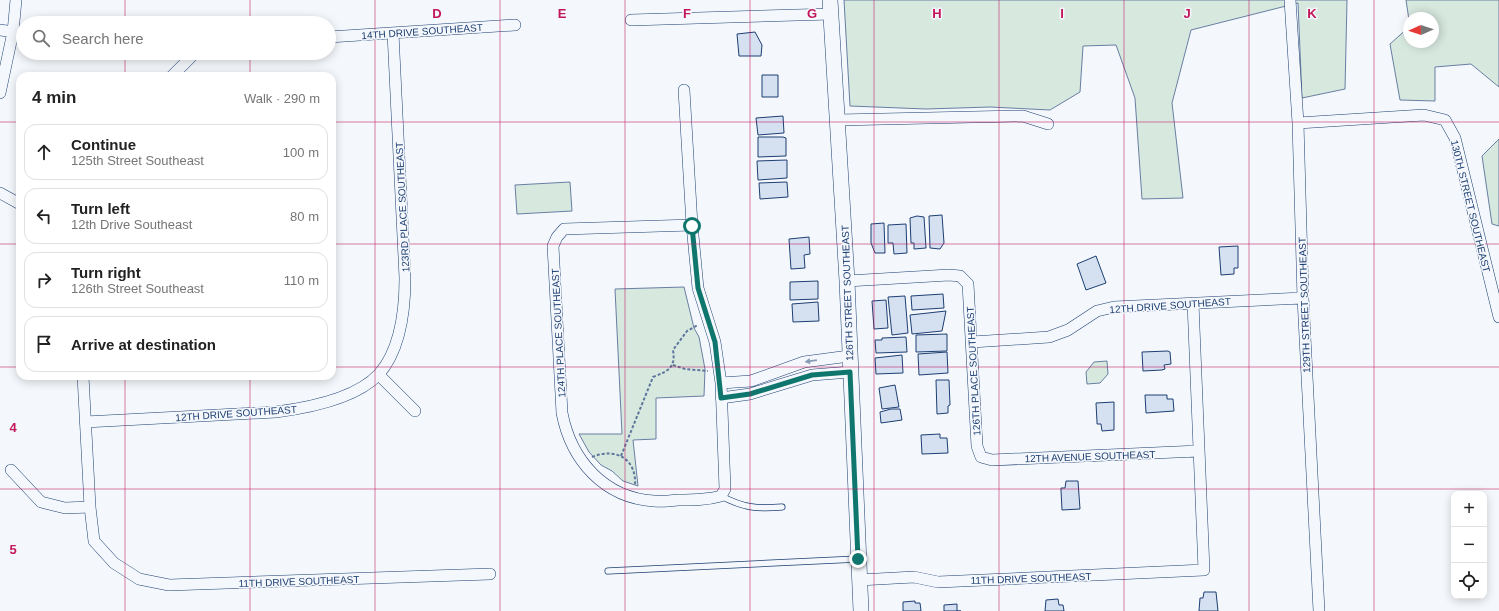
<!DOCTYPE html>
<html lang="en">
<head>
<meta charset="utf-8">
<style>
  :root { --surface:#fff; --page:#f2f2f2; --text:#222; --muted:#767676; --line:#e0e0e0 }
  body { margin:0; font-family:Arial,sans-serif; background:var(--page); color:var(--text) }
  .controls { position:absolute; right:12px; bottom:12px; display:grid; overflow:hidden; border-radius:8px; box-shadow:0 2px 10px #0003 }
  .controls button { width:36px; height:36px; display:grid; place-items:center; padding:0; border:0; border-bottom:1px solid var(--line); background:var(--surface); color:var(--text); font:20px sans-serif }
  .compass { position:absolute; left:1403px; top:12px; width:36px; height:36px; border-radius:50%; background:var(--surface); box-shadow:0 2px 10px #0003; rotate:267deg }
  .stop { position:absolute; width:12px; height:12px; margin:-9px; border:3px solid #0f766e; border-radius:50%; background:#fff }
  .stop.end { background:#0f766e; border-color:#fff; box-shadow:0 1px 4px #0008 }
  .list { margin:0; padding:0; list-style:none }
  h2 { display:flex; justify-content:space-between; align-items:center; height:52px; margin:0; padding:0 16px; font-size:17px }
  h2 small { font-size:13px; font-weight:400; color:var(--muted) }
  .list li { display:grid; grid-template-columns:26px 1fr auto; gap:12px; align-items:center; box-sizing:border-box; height:56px; margin:0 8px 8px; padding:0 8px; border:1px solid var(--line); border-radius:12px }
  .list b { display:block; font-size:15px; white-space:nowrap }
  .list p { margin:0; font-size:13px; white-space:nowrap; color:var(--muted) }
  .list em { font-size:13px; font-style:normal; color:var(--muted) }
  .icon { flex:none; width:22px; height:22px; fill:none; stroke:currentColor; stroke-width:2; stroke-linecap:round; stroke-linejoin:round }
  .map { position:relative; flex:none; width:1499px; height:611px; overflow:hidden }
  .search { position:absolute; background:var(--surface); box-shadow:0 2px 10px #0003; left:16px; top:16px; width:320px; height:44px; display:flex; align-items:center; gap:10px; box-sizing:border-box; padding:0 14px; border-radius:22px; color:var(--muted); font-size:15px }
  .panel { position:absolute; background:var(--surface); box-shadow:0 2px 10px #0003; left:16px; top:72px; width:320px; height:308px; border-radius:12px }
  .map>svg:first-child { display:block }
</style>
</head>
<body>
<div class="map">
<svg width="1499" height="611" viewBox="0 0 1499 611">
  <rect width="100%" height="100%" fill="#f4f7fb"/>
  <path fill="#d7e8df" stroke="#687fa3" d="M844,0H1347L1345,89L1302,98L1298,3L1191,30L1172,103L1183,198L1142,199L1135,98L1116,45L1083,46L1080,92L1050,110L990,107L926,109L850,106Z
    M1406,0H1499V87L1471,64L1435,67V101L1400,100L1390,44L1409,27V42H1433V18H1409V20Z
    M1499,139V226L1492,224L1482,156Z
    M570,182L572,211L517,214L515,185Z
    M684,287L694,328L699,337L705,369L704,396L656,398V439L633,440L638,486L623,481L612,471L601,465L589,452L579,434H622L615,289Z
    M1107,361L1108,374L1100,383L1087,384L1086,372L1094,362Z"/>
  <path fill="#d5e0f0" stroke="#1d3f73" d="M755,32L762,45L761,56H739L737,34Z
    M762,75H778V97H762Z
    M783,116L784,133L758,135L756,118Z
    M758,137H783L786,138V156L758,157Z
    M787,160V178L758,180L757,161Z
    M787,182L788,197L760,199L759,183Z
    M942,215L944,243L940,249L930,248L929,216Z
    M917,216L924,217L926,248L914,249V243H911L910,218Z
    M884,223L885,253H875L871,243V224Z
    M906,224L907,253L894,254L893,243H888V225Z
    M809,237L810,254L804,255L805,268L791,269L789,239Z
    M1238,246V268H1234V274L1221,275L1219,247Z
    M1096,256L1106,283L1086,290L1077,264Z
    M818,281V299L790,300V282Z
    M943,294L944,308L912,310L911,296Z
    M905,296L908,333L892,335L888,297Z
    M886,300L888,328L874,329L872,301Z
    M818,302L819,321L793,322L792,304Z
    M946,311L942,331L912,334L910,315Z
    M947,334V351L916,352V335Z
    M906,337L907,352L876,353L875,340H882V338Z
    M1168,351L1170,352L1171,364L1164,365L1165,369L1162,370L1143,371L1142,352Z
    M947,352L948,373L919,375L918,354Z
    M902,355L903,373L876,374L875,358Z
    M936,380H949L950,405L948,406V413L937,414Z
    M895,385L899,407L882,409L879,388Z
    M1145,395H1167V399H1173L1174,411L1146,413Z
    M1114,402V430L1102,431L1101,424H1097V422L1096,403Z
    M891,409H900L902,420L881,423L880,412Z
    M940,434V438H947L948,453L922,454L921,435Z
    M1066,481H1078L1080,509L1062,510L1061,490V488H1065Z
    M1204,592H1216L1218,611H1199L1200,598H1203Z
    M1058,599L1059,605H1063L1064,611H1045L1046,600Z
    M915,601V603H920L921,611H903V602Z
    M957,604V611H961H944V605Z"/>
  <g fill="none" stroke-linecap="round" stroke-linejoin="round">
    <defs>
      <path id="lane" d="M721,496C744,508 757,509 782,507
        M608,571L858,559"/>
      <path id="street" d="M1290,0L1298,123L1303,298L1319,611
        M631,20L831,14
        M0,30L13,32
        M329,37L515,25
        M172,76L195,53
        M684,90L692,225L698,288L715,342L721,383L725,489L721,496C707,500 693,500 678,500C670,501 662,502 654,501C604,498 571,460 562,413L553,246L557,237L564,229L692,225
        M0,93L13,32L16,0
        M838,120L1023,116L1048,124
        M1298,123L1424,115L1445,120L1455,138L1499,317
        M0,193L20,204
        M847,281L949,275L960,276L968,284L977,446L981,457L992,460L1199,451
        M972,342L1049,337L1068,330L1097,311L1114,307L1303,298
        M379,375L415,411
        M83,376L90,507L94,541L114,563L139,579L169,585L490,574
        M721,383L751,381L804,362L849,356
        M721,398L750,394L812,375L850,372
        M85,422L276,412C307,408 356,399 379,374C401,349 405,310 405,278L393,33
        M11,470L41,502L65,508L90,507
        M859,580L914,577L938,582L1204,570L1193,303"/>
      <path id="secondary" d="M830,0L847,281L861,611"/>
    </defs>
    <use href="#lane" stroke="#1d3f73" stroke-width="7"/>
    <use href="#street" stroke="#1d3f73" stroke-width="12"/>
    <use href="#secondary" stroke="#1d3f73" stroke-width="16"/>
    <path stroke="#5e769c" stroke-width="2" stroke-dasharray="3 2" stroke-linecap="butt" d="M673,365L685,369L708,371
      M621,456L653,377C668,371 676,368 673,350L687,331L698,325
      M592,457C616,447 637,459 635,486"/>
    <use href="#lane" stroke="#f4f7fb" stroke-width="5.5"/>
    <use href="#street" stroke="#f4f7fb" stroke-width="11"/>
    <use href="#secondary" stroke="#f4f7fb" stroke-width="15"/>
  </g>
  <defs><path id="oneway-solid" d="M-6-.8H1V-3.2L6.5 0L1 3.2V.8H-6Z"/></defs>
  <use fill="#889bb7" href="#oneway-solid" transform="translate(811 361) rotate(172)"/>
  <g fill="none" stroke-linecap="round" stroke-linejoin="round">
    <path stroke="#0f766e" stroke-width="5" d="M692,226L698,288L715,342L721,398L750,394L812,375L850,372L858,559"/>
  </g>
  <path fill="none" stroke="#c2185b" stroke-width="1" stroke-opacity="0.55" d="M125,0V23M250,0V23M375,0V611M500,0V611M625,0V611M750,0V611M874,0V611M999,0V611M1124,0V611M1249,0V611M1374,0V611M125,53V76M250,53V76M0,122H20M332,122H1499M0,244H20M332,244H1499M0,367H20M332,367H1499M125,376V611M250,376V611M0,489H1499"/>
  <g text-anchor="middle" stroke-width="3" stroke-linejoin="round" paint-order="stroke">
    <g font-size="10" fill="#1d3f73" stroke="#f4f7fb">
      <text transform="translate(422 31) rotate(-4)" y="4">14TH DRIVE SOUTHEAST</text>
      <text transform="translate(1471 206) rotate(76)" y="4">130TH STREET SOUTHEAST</text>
      <text transform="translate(402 207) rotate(-93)" y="4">123RD PLACE SOUTHEAST</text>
      <text transform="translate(847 293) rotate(-92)" y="4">126TH STREET SOUTHEAST</text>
      <text transform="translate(1170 305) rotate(-4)" y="4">12TH DRIVE SOUTHEAST</text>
      <text transform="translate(1304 305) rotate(-92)" y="4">129TH STREET SOUTHEAST</text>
      <text transform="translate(558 333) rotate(-93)" y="4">124TH PLACE SOUTHEAST</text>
      <text transform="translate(973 371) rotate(-93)" y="4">126TH PLACE SOUTHEAST</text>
      <text transform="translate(236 413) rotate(-4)" y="4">12TH DRIVE SOUTHEAST</text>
      <text transform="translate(1090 456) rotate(-2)" y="4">12TH AVENUE SOUTHEAST</text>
      <text transform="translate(1031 578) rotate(-2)" y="4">11TH DRIVE SOUTHEAST</text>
      <text transform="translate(299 581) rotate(-2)" y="4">11TH DRIVE SOUTHEAST</text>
    </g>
  </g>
  <g font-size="13" text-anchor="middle" font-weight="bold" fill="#c2185b" stroke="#f4f7fb" stroke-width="3" stroke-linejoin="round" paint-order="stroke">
    <text x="437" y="18">D</text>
    <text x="562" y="18">E</text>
    <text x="687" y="18">F</text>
    <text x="812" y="18">G</text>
    <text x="937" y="18">H</text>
    <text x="1062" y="18">I</text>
    <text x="1187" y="18">J</text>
    <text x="1312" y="18">K</text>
    <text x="13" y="432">4</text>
    <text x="13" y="554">5</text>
  </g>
</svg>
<div class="controls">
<button>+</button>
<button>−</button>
<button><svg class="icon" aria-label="locate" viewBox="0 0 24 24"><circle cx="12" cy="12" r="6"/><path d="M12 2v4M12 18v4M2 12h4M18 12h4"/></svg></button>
</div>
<svg class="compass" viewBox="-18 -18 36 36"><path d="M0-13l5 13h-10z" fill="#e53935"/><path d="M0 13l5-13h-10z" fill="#767676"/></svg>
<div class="stop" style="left:692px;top:226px"></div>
<div class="stop end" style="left:858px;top:559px"></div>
<div class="search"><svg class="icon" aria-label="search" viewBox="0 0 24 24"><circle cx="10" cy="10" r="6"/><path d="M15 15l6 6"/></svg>Search here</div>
<section class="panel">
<h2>4 min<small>Walk · 290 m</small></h2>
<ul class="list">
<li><svg class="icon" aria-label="ahead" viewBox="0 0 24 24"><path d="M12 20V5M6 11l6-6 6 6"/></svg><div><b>Continue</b><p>125th Street Southeast</p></div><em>100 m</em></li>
<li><svg class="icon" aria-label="left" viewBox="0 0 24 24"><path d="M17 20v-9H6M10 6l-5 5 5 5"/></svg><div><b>Turn left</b><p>12th Drive Southeast</p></div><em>80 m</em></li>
<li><svg class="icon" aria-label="right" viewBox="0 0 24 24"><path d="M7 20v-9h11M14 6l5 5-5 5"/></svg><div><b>Turn right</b><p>126th Street Southeast</p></div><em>110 m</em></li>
<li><svg class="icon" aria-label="arrive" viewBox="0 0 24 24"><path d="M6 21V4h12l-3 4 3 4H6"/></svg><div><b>Arrive at destination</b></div></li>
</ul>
</section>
</div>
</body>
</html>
